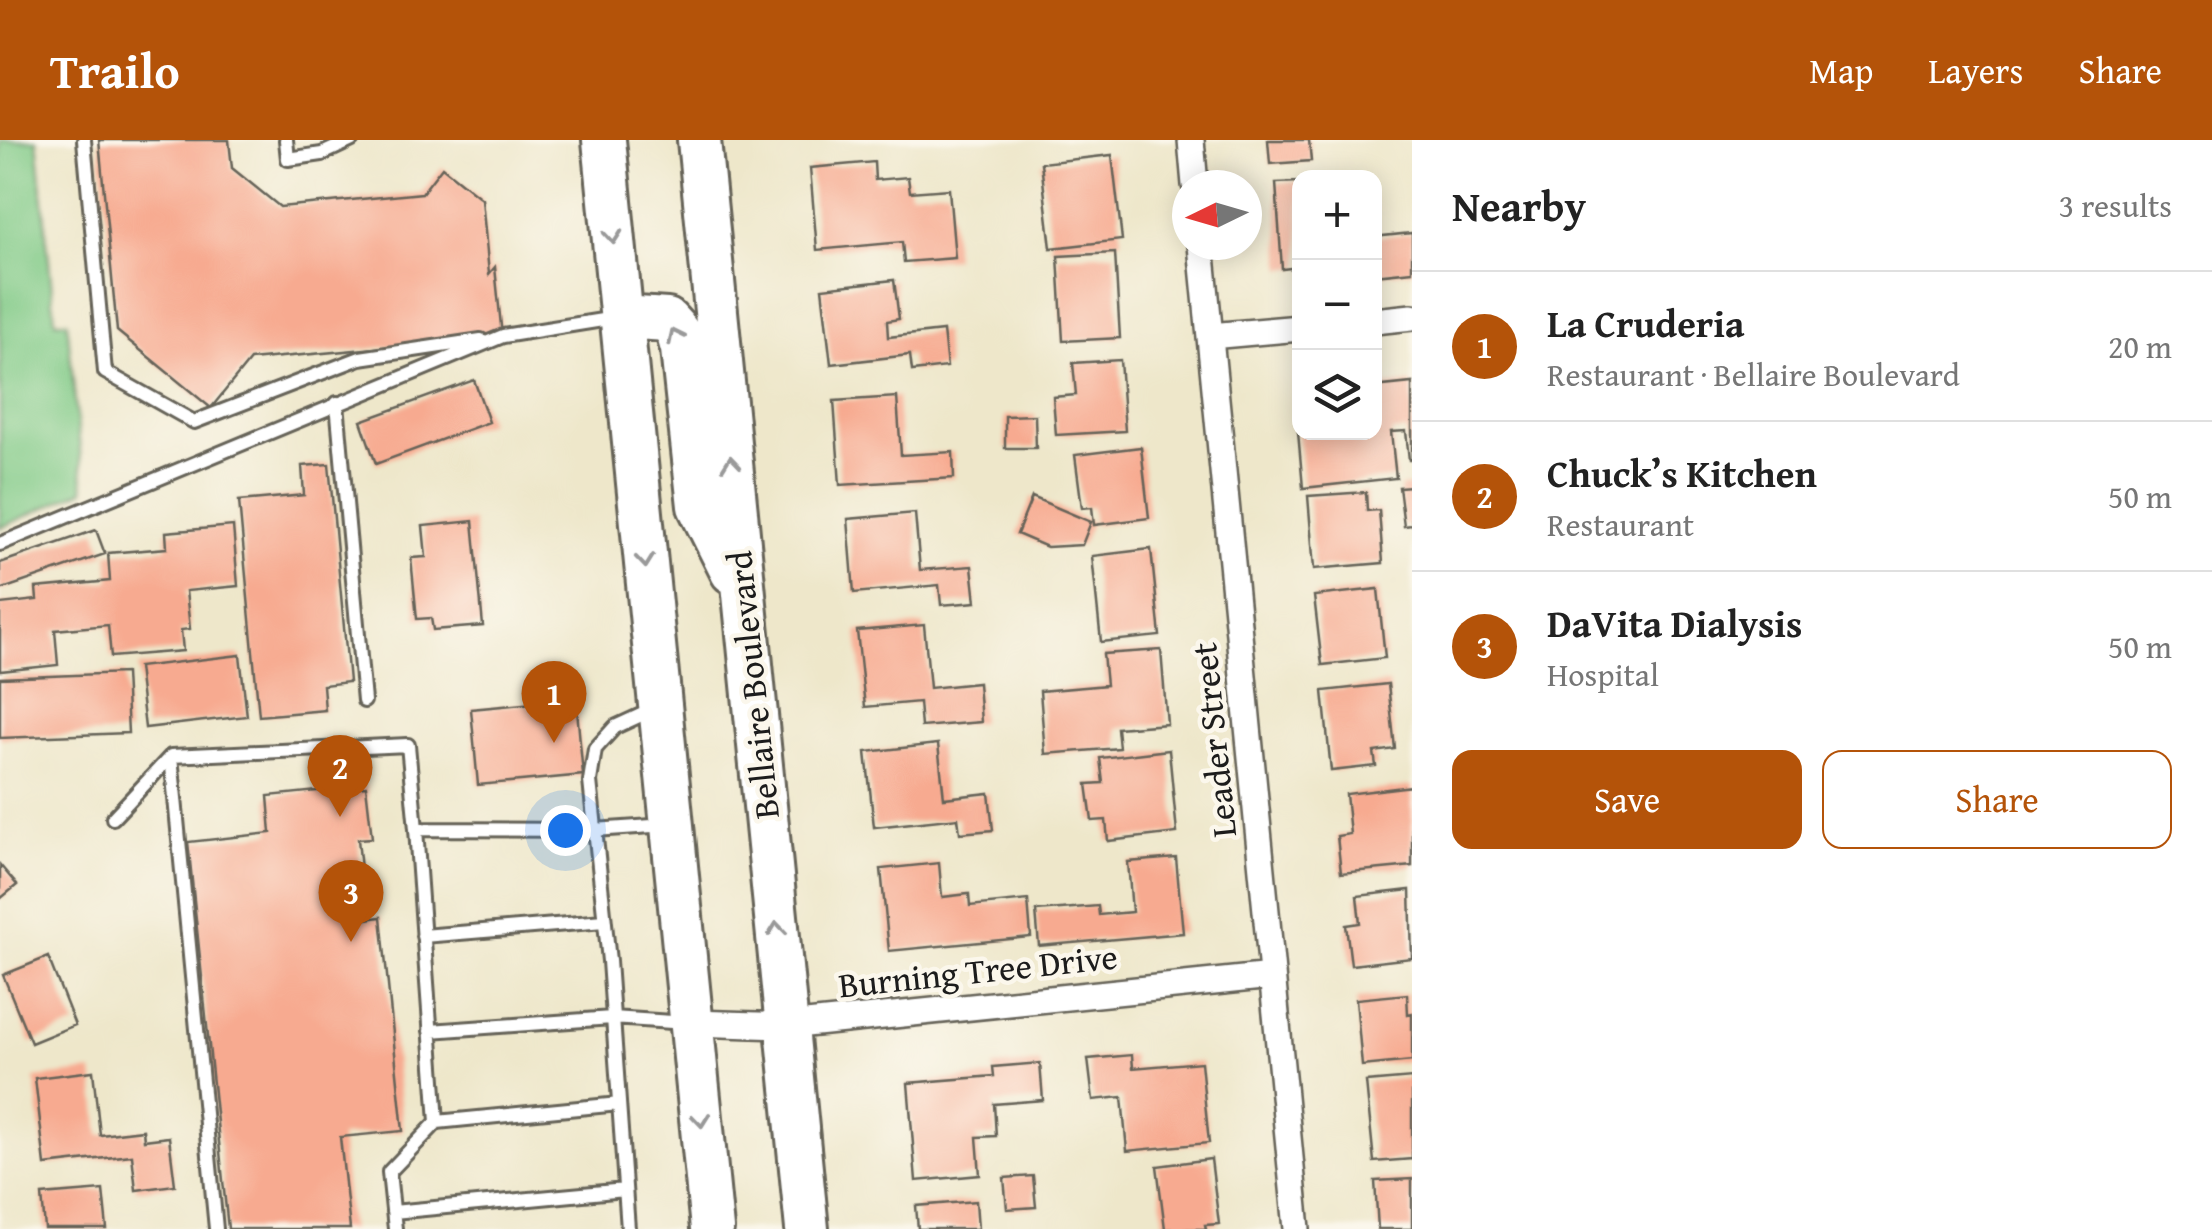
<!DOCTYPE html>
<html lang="en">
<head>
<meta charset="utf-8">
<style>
  :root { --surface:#fff; --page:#f2f2f2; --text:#222; --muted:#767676; --line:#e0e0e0; --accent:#b45309 }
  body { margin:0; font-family:"Gentium Book Plus",serif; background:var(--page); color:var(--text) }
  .controls { position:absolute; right:30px; top:30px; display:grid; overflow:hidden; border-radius:20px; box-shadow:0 5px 25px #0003 }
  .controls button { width:90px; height:90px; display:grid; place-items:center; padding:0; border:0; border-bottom:2px solid var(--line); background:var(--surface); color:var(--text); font:50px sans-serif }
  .compass { position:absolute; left:1172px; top:30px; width:90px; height:90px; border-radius:50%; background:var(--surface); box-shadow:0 5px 25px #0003; rotate:265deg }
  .you { position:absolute; left:565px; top:690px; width:35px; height:35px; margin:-25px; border:8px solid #fff; border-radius:50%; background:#1a73e8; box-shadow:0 0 0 15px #1a73e833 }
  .badge { display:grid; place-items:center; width:65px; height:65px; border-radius:50%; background:var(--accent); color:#fff; font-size:32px; font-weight:700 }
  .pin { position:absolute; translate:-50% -82px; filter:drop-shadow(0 2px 5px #0008) }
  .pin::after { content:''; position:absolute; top:52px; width:35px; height:30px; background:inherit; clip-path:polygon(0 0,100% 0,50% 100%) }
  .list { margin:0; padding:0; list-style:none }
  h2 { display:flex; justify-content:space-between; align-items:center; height:130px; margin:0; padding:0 40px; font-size:42px }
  h2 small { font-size:32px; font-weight:400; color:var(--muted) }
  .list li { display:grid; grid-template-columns:65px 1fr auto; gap:30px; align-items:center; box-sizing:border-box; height:150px; padding:0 40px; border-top:2px solid var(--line) }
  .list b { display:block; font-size:38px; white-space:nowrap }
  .list p { margin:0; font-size:32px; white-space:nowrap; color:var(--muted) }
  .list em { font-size:32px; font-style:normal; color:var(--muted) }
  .actions { display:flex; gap:20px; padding:30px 40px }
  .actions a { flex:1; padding:22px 0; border:2px solid var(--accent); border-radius:20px; text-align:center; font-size:35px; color:var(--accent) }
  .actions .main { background:var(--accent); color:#fff }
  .icon { flex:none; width:55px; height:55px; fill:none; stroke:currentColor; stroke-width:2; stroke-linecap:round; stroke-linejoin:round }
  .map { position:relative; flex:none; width:1412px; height:1089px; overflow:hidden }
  header { display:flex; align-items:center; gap:60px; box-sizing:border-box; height:140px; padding:0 50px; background:var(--accent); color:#fff }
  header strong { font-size:48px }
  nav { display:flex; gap:55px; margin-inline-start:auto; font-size:35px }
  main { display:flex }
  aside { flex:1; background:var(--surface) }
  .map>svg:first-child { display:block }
</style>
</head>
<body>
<header>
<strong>Trailo</strong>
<nav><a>Map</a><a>Layers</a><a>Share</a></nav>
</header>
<main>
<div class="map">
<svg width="1412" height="1089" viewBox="0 0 1412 1089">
  <rect width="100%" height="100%" fill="#fbf7ec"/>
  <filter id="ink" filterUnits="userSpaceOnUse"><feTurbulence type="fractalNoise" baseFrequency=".01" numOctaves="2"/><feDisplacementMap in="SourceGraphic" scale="20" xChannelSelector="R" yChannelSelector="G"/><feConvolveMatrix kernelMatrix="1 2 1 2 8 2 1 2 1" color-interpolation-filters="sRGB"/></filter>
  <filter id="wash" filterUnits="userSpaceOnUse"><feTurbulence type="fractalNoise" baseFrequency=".0048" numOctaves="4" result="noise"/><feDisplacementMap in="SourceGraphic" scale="40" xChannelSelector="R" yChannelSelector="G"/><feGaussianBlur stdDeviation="2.25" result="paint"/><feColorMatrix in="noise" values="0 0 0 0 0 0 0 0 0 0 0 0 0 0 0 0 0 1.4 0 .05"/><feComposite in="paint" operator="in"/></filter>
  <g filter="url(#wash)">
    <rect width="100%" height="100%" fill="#eee7ca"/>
    <path fill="#81ca87" stroke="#4e7352" stroke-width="2.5" d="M0,0H37L55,181H67L84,350L0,388Z"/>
    <g id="blocks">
      <path fill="#f7aa90" d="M99,0H229L232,28L280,67L422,53L442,27L482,59L489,134L495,127L502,196L250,220L211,268L117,191Z
        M1268,0H1309L1311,21L1270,24Z
        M1112,15L1122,100L1051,108L1041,23Z
        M874,22L875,40L908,37L910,52L949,49L955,118L904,122L902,102L817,110L810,28Z
        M1300,42V127L1282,129L1276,43Z
        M1412,93V131L1374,135V97Z
        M1115,113L1120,198L1063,201L1058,116Z
        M894,140L899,179L887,181L888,197L943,191L947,227L912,231L910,215L831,224L822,148Z
        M1120,220L1125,291L1056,295L1053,257L1076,255L1073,223Z
        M474,240L489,282L376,324L361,281Z
        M1412,243V320H1409L1406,291L1391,292L1396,338L1303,348L1298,292H1374V247Z
        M897,257L901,315L953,312L954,338L840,345L834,261Z
        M1035,275L1036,308H1005V276Z
        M1141,307L1149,378L1094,385L1092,367L1082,368L1075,315Z
        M329,324L349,542L323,545L325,570L259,576L239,361L304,355L302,326Z
        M1412,346V385L1404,386L1399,347Z
        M1366,352L1367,371L1379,370L1383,423L1314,429L1308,356Z
        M1032,357L1091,382L1082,405L1047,407L1017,394Z
        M915,373L920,430L972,426L976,462L941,465L939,445L854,453L848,379Z
        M473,381L483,486L433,490L431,478L417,479L411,418L426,417L423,386Z
        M233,386L238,446L186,451L190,489L181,490L183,511L111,517L108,485L55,490L58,525L0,531V464L37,460L36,448L110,441L108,413L167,408L166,392Z
        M96,390L105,414L0,450V423Z
        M1151,409L1160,496L1101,502L1092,416Z
        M1378,449L1385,518L1322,525L1314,456Z
        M924,485L930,548L978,543L981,582L921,587L919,562L865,567L857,491Z
        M1161,510L1167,584L1117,588L1119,608L1045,614L1040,551L1106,545L1103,514Z
        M240,515L247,576L145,588L138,527Z
        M125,533L128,593L0,598V538Z
        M1388,544L1395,609L1374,612L1376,626L1331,631L1323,551Z
        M576,559L583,635L478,645L471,569Z
        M938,604L944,658L989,653L993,690L960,693L958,678L874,687L866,612Z
        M1169,610L1177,693L1108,701L1106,680L1092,681L1087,644L1103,643L1100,618Z
        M366,646L372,698L358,699L366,779L381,777L403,991L340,997L350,1089H228L188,702L271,693L268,656Z
        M1412,646V726L1341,733L1337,696L1350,694L1346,654Z
        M1176,718L1183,793L1039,806L1036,771L1098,766L1099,775L1132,772L1128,722Z
        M939,723L942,757L969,754L970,766L1028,760L1031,797L889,811L881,729Z
        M0,725L17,745L0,759Z
        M1410,750L1412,818L1351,825L1346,785L1360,783L1357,756Z
        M48,817L75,885L31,903L3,835Z
        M1407,854L1408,874L1412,873V921L1362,926L1356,859Z
        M1132,915L1133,928L1201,922L1209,1003L1127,1011L1122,957L1093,960L1088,919Z
        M1040,923L1043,960L994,964L996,996L977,997L980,1035L916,1041L908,943L994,936L993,927Z
        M93,931L100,995L143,990L144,1000L169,997L175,1045L136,1050L132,1015L45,1025L35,938Z
        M1412,938V1019L1374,1022L1366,942Z
        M1211,1019L1219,1084L1205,1085L1206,1089H1165L1157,1026Z
        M1033,1036L1036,1067L1007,1069L1004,1038Z
        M1412,1039V1089H1378L1375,1041Z
        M103,1050L107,1089H45L42,1055Z
        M976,1061L978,1089H918L916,1066Z"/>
    </g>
  </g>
  <g filter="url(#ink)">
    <use href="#blocks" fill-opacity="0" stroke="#666359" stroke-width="2.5"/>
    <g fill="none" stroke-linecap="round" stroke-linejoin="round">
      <defs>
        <path id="service" d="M84,0L105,232L194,282L360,218L481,200
          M286,0L288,19L322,14L352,0
          M337,263L364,561
          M0,404L503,196L615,178
          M171,616L216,1089
          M113,678L171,616L408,605L416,689
          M423,796L604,781
          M430,891L612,878L687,883
          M437,982L619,964
          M393,1072L625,1050
          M395,1089L389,1032L437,982L416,689L594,690L667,685
          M628,1089L609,821L590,641L595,609L615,587L652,570"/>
        <path id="minor" d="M1191,0L1195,45
          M1201,105L1297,1089
          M1374,181L1412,177
          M1210,196L1300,188
          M691,883L787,886L1272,836"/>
        <path id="primary" d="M604,0L712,1089
          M699,0L807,1089
          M621,177L667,180L677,191L682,209L699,366L732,432"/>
      </defs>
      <use href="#service" stroke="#666359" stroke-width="18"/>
      <use href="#minor" stroke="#666359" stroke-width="30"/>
      <use href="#primary" stroke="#666359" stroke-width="48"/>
      <use href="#service" stroke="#fff" stroke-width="12"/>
      <use href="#minor" stroke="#fff" stroke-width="25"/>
      <use href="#primary" stroke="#fff" stroke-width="42"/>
    </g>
    <defs><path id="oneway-chevron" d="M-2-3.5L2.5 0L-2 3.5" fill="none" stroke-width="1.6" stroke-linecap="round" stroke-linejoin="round" transform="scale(2.5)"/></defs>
    <g stroke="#999">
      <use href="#oneway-chevron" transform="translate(613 97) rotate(85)"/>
      <use href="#oneway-chevron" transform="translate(675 196) rotate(-116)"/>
      <use href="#oneway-chevron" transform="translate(731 323) rotate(-96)"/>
      <use href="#oneway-chevron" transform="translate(645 421) rotate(84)"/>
      <use href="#oneway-chevron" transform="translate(777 789) rotate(-96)"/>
      <use href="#oneway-chevron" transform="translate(701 980) rotate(84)"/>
    </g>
  </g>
  <g text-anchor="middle" stroke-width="9" stroke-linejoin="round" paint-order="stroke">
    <g font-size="35" fill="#1c1c1c" stroke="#fbf7ec">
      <text transform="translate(753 545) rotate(-96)" y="12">Bellaire Boulevard</text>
      <text transform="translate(1214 600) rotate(-96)" y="12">Leader Street</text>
      <text transform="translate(978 831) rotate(-6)" y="12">Burning Tree Drive</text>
    </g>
  </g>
</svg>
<div class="controls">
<button>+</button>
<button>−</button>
<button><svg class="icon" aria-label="layers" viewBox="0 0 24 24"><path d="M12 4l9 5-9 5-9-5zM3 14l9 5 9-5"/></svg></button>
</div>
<svg class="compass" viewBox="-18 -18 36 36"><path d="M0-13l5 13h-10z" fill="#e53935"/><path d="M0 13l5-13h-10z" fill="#767676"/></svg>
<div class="you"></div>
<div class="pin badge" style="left:554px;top:603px">1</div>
<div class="pin badge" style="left:340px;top:677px">2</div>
<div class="pin badge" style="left:351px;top:802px">3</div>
</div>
<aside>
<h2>Nearby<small>3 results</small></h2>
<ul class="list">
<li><span class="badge">1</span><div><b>La Cruderia</b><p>Restaurant · Bellaire Boulevard</p></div><em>20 m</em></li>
<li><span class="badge">2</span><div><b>Chuck’s Kitchen</b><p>Restaurant</p></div><em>50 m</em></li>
<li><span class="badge">3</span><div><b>DaVita Dialysis</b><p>Hospital</p></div><em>50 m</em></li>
</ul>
<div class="actions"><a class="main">Save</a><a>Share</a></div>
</aside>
</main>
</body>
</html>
